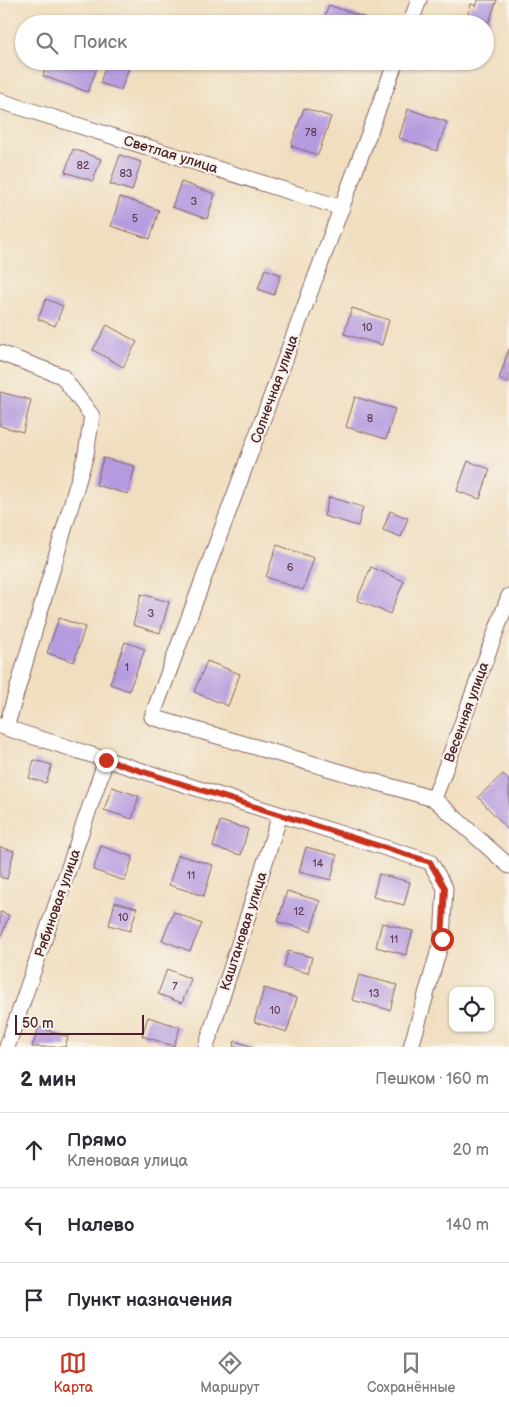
<!DOCTYPE html>
<html lang="ru">
<head>
<meta charset="utf-8">
<style>
  :root { --surface:#fff; --page:#f7f7f7; --text:#2b2b33; --muted:#7c7c81; --line:#e1e1e2; --accent:#c8321e }
  body { margin:0; font-family:"Balsamiq Sans",sans-serif; background:var(--page); color:var(--text) }
  .controls { position:absolute; right:15px; bottom:15px; display:grid; overflow:hidden; border-radius:10px; box-shadow:0 1px 4px #0004 }
  .controls button { width:45px; height:45px; display:grid; place-items:center; padding:0; border:0; border-bottom:1px solid var(--line); background:var(--surface); color:var(--text); font:25px sans-serif }
  .scale { position:absolute; left:15px; bottom:12px; width:129px; box-sizing:border-box; padding-left:5px; border:2px solid #4a1f2b; border-top:0; font-size:14px; line-height:18px; white-space:nowrap; color:#4a1f2b; -webkit-text-stroke:4px #f7f3e8; paint-order:stroke }
  .stop { position:absolute; width:15px; height:15px; margin:-11px; border:4px solid #c8321e; border-radius:50%; background:#fff }
  .stop.end { background:#c8321e; border-color:#fff; box-shadow:0 1px 5px #0008 }
  .list { margin:0; padding:0; list-style:none }
  h2 { display:flex; justify-content:space-between; align-items:center; height:65px; margin:0; padding:0 20px; font-size:21px }
  h2 small { font-size:16px; font-weight:400; color:var(--muted) }
  .list li { display:grid; grid-template-columns:32px 1fr auto; gap:15px; align-items:center; box-sizing:border-box; height:75px; padding:0 20px; border-top:1px solid var(--line) }
  .list b { display:block; font-size:19px; white-space:nowrap }
  .list p { margin:0; font-size:16px; white-space:nowrap; color:var(--muted) }
  .list em { font-size:16px; font-style:normal; color:var(--muted) }
  .icon { flex:none; width:28px; height:28px; fill:none; stroke:currentColor; stroke-width:2; stroke-linecap:round; stroke-linejoin:round }
  .map { position:relative; flex:none; width:509px; height:1047px; overflow:hidden }
  .search { position:absolute; background:var(--surface); box-shadow:0 1px 4px #0004; left:15px; right:15px; top:15px; height:55px; display:flex; align-items:center; gap:12px; box-sizing:border-box; padding:0 18px; border-radius:28px; color:var(--muted); font-size:19px }
  .sheet { height:290px; background:var(--surface) }
  nav { display:flex; justify-content:space-around; align-items:center; box-sizing:border-box; height:70px; border-top:1px solid var(--line); background:var(--surface); font-size:14px; color:var(--muted) }
  nav a { display:grid; justify-items:center; gap:2px }
  nav .on { color:var(--accent) }
  .map>svg:first-child { display:block }
</style>
</head>
<body>
<div class="map">
<svg width="509" height="1047" viewBox="0 0 509 1047">
  <rect width="100%" height="100%" fill="#f7f3e8"/>
  <filter id="ink" filterUnits="userSpaceOnUse"><feTurbulence type="fractalNoise" baseFrequency=".02" numOctaves="2"/><feDisplacementMap in="SourceGraphic" scale="10" xChannelSelector="R" yChannelSelector="G"/><feConvolveMatrix kernelMatrix="1 2 1 2 8 2 1 2 1" color-interpolation-filters="sRGB"/></filter>
  <filter id="wash" filterUnits="userSpaceOnUse"><feTurbulence type="fractalNoise" baseFrequency=".0096" numOctaves="4" result="noise"/><feDisplacementMap in="SourceGraphic" scale="20" xChannelSelector="R" yChannelSelector="G"/><feGaussianBlur stdDeviation="1.12" result="paint"/><feColorMatrix in="noise" values="0 0 0 0 0 0 0 0 0 0 0 0 0 0 0 0 0 1.4 0 .05"/><feComposite in="paint" operator="in"/></filter>
  <g filter="url(#wash)">
    <rect width="100%" height="100%" fill="#f0debf"/>
    <g id="blocks">
      <path fill="#b49adf" d="M478,0H497L489,22L468,14L471,4L476,6Z
        M329,5L366,18L364,24H322Z
        M48,61H86L98,65L88,92L43,76Z
        M107,61H131L121,90L100,83Z
        M304,108L331,117L318,155L291,146Z
        M408,109L447,122L437,151L399,138Z
        M73,149L101,159L93,181L65,172Z
        M120,155L141,162L132,191L110,184Z
        M181,182L215,194L207,219L172,207Z
        M120,197L159,210L150,239L111,226Z
        M265,269L281,275L274,295L258,289Z
        M46,299L63,306L55,326L38,319Z
        M352,308L389,320L382,345L344,334Z
        M107,325L137,342L123,367L93,350Z
        M509,349V383L499,379Z
        M0,392L31,400L23,432L0,426Z
        M355,397L395,409L386,439L346,427Z
        M103,458L135,466L128,494L96,485Z
        M468,461L490,469L480,499L457,491Z
        M329,497L363,507L358,526L324,516Z
        M390,511L408,518L401,537L383,530Z
        M277,545L314,558L303,590L266,577Z
        M371,567L404,581L390,614L357,600Z
        M141,594L169,602L160,633L133,625Z
        M59,618L85,627L74,662L47,653Z
        M125,642L145,649L129,691L110,684Z
        M207,661L240,674L228,706L194,692Z
        M34,760L52,765L46,783L29,778Z
        M503,774L509,781V831L478,797Z
        M112,787L139,796L132,819L104,810Z
        M220,821L248,829L241,855L213,847Z
        M101,846L133,857L125,881L93,870Z
        M0,847L14,851L7,879L0,877Z
        M306,847L337,855L331,880L299,872Z
        M178,855L213,865L204,896L169,885Z
        M379,874L410,882L404,905L373,897Z
        M287,891L320,901L311,931L278,922Z
        M115,902L137,908L130,931L109,925Z
        M0,912L9,915L0,940Z
        M174,912L202,924L190,951L162,940Z
        M382,923L413,931L406,955L376,947Z
        M288,951L312,957L308,973L284,967Z
        M167,969L191,979L182,1003L158,994Z
        M359,975L397,985L390,1010L352,1000Z
        M264,988L297,998L287,1032L254,1022Z
        M148,1017L180,1027L174,1046L142,1036Z
        M39,1027L68,1037L65,1047H32Z
        M235,1041L253,1047H233Z"/>
    </g>
  </g>
  <g filter="url(#ink)">
    <use href="#blocks" fill-opacity="0" stroke="#84625f" stroke-width="1"/>
    <g fill="none" stroke-linecap="round" stroke-linejoin="round">
      <defs>
        <path id="street" d="M410,24L419,0
          M396,61L152,717L434,799L509,866
          M0,101L342,208
          M0,353L62,376L92,416L86,454L6,728
          M0,726L430,862L445,888L442,939L411,1047
          M434,799L509,596
          M7,1047L106,760
          M206,1047L280,815"/>
      </defs>
      <use href="#street" stroke="#84625f" stroke-width="17"/>
      <use href="#street" stroke="#fff" stroke-width="15"/>
    </g>
  </g>
  <g fill="none" stroke-linecap="round" stroke-linejoin="round" filter="url(#ink)">
    <path stroke="#c8321e" stroke-width="6" d="M106,760L430,862L445,888L442,939"/>
  </g>
  <g text-anchor="middle" stroke-width="4.5" stroke-linejoin="round" paint-order="stroke">
    <g font-size="11" fill="#643e58">
      <text x="311" y="136">78</text>
      <text x="83" y="169">82</text>
      <text x="126" y="177">83</text>
      <text x="194" y="205">3</text>
      <text x="135" y="222">5</text>
      <text x="367" y="331">10</text>
      <text x="370" y="422">8</text>
      <text x="290" y="571">6</text>
      <text x="151" y="617">3</text>
      <text x="127" y="671">1</text>
      <text x="318" y="867">14</text>
      <text x="191" y="879">11</text>
      <text x="299" y="915">12</text>
      <text x="123" y="921">10</text>
      <text x="394" y="943">11</text>
      <text x="175" y="990">7</text>
      <text x="374" y="997">13</text>
      <text x="275" y="1014">10</text>
    </g>
    <g font-size="14" fill="#4a1f2b" stroke="#f7f3e8">
      <text transform="translate(171 154) rotate(17)" y="5">Светлая улица</text>
      <text transform="translate(274 389) rotate(-70)" y="5">Солнечная улица</text>
      <text transform="translate(466 712) rotate(-70)" y="5">Весенняя улица</text>
      <text transform="translate(57 903) rotate(-71)" y="5">Рябиновая улица</text>
      <text transform="translate(243 931) rotate(-72)" y="5">Каштановая улица</text>
    </g>
  </g>
</svg>
<div class="controls">
<button><svg class="icon" aria-label="locate" viewBox="0 0 24 24"><circle cx="12" cy="12" r="6"/><path d="M12 2v4M12 18v4M2 12h4M18 12h4"/></svg></button>
</div>
<div class="scale">50 m</div>
<div class="stop" style="left:442px;top:939px"></div>
<div class="stop end" style="left:106px;top:760px"></div>
<div class="search"><svg class="icon" aria-label="search" viewBox="0 0 24 24"><circle cx="10" cy="10" r="6"/><path d="M15 15l6 6"/></svg>Поиск</div>
</div>
<section class="sheet">
<h2>2 мин<small>Пешком · 160 m</small></h2>
<ul class="list">
<li><svg class="icon" aria-label="ahead" viewBox="0 0 24 24"><path d="M12 20V5M6 11l6-6 6 6"/></svg><div><b>Прямо</b><p>Кленовая улица</p></div><em>20 m</em></li>
<li><svg class="icon" aria-label="left" viewBox="0 0 24 24"><path d="M17 20v-9H6M10 6l-5 5 5 5"/></svg><div><b>Налево</b></div><em>140 m</em></li>
<li><svg class="icon" aria-label="arrive" viewBox="0 0 24 24"><path d="M6 21V4h12l-3 4 3 4H6"/></svg><div><b>Пункт назначения</b></div></li>
</ul>
</section>
<nav>
<a class="on"><svg class="icon" aria-label="map" viewBox="0 0 24 24"><path d="M3 6l6-2 6 2 6-2v14l-6 2-6-2-6 2zM9 4v14M15 6v14"/></svg>Карта</a>
<a><svg class="icon" aria-label="directions" viewBox="0 0 24 24"><path d="M12 3l9 9-9 9-9-9zM9 14v-3h6M13 9l2 2-2 2"/></svg>Маршрут</a>
<a><svg class="icon" aria-label="saved" viewBox="0 0 24 24"><path d="M7 4h10v16l-5-4-5 4z"/></svg>Сохранённые</a>
</nav>
</body>
</html>
